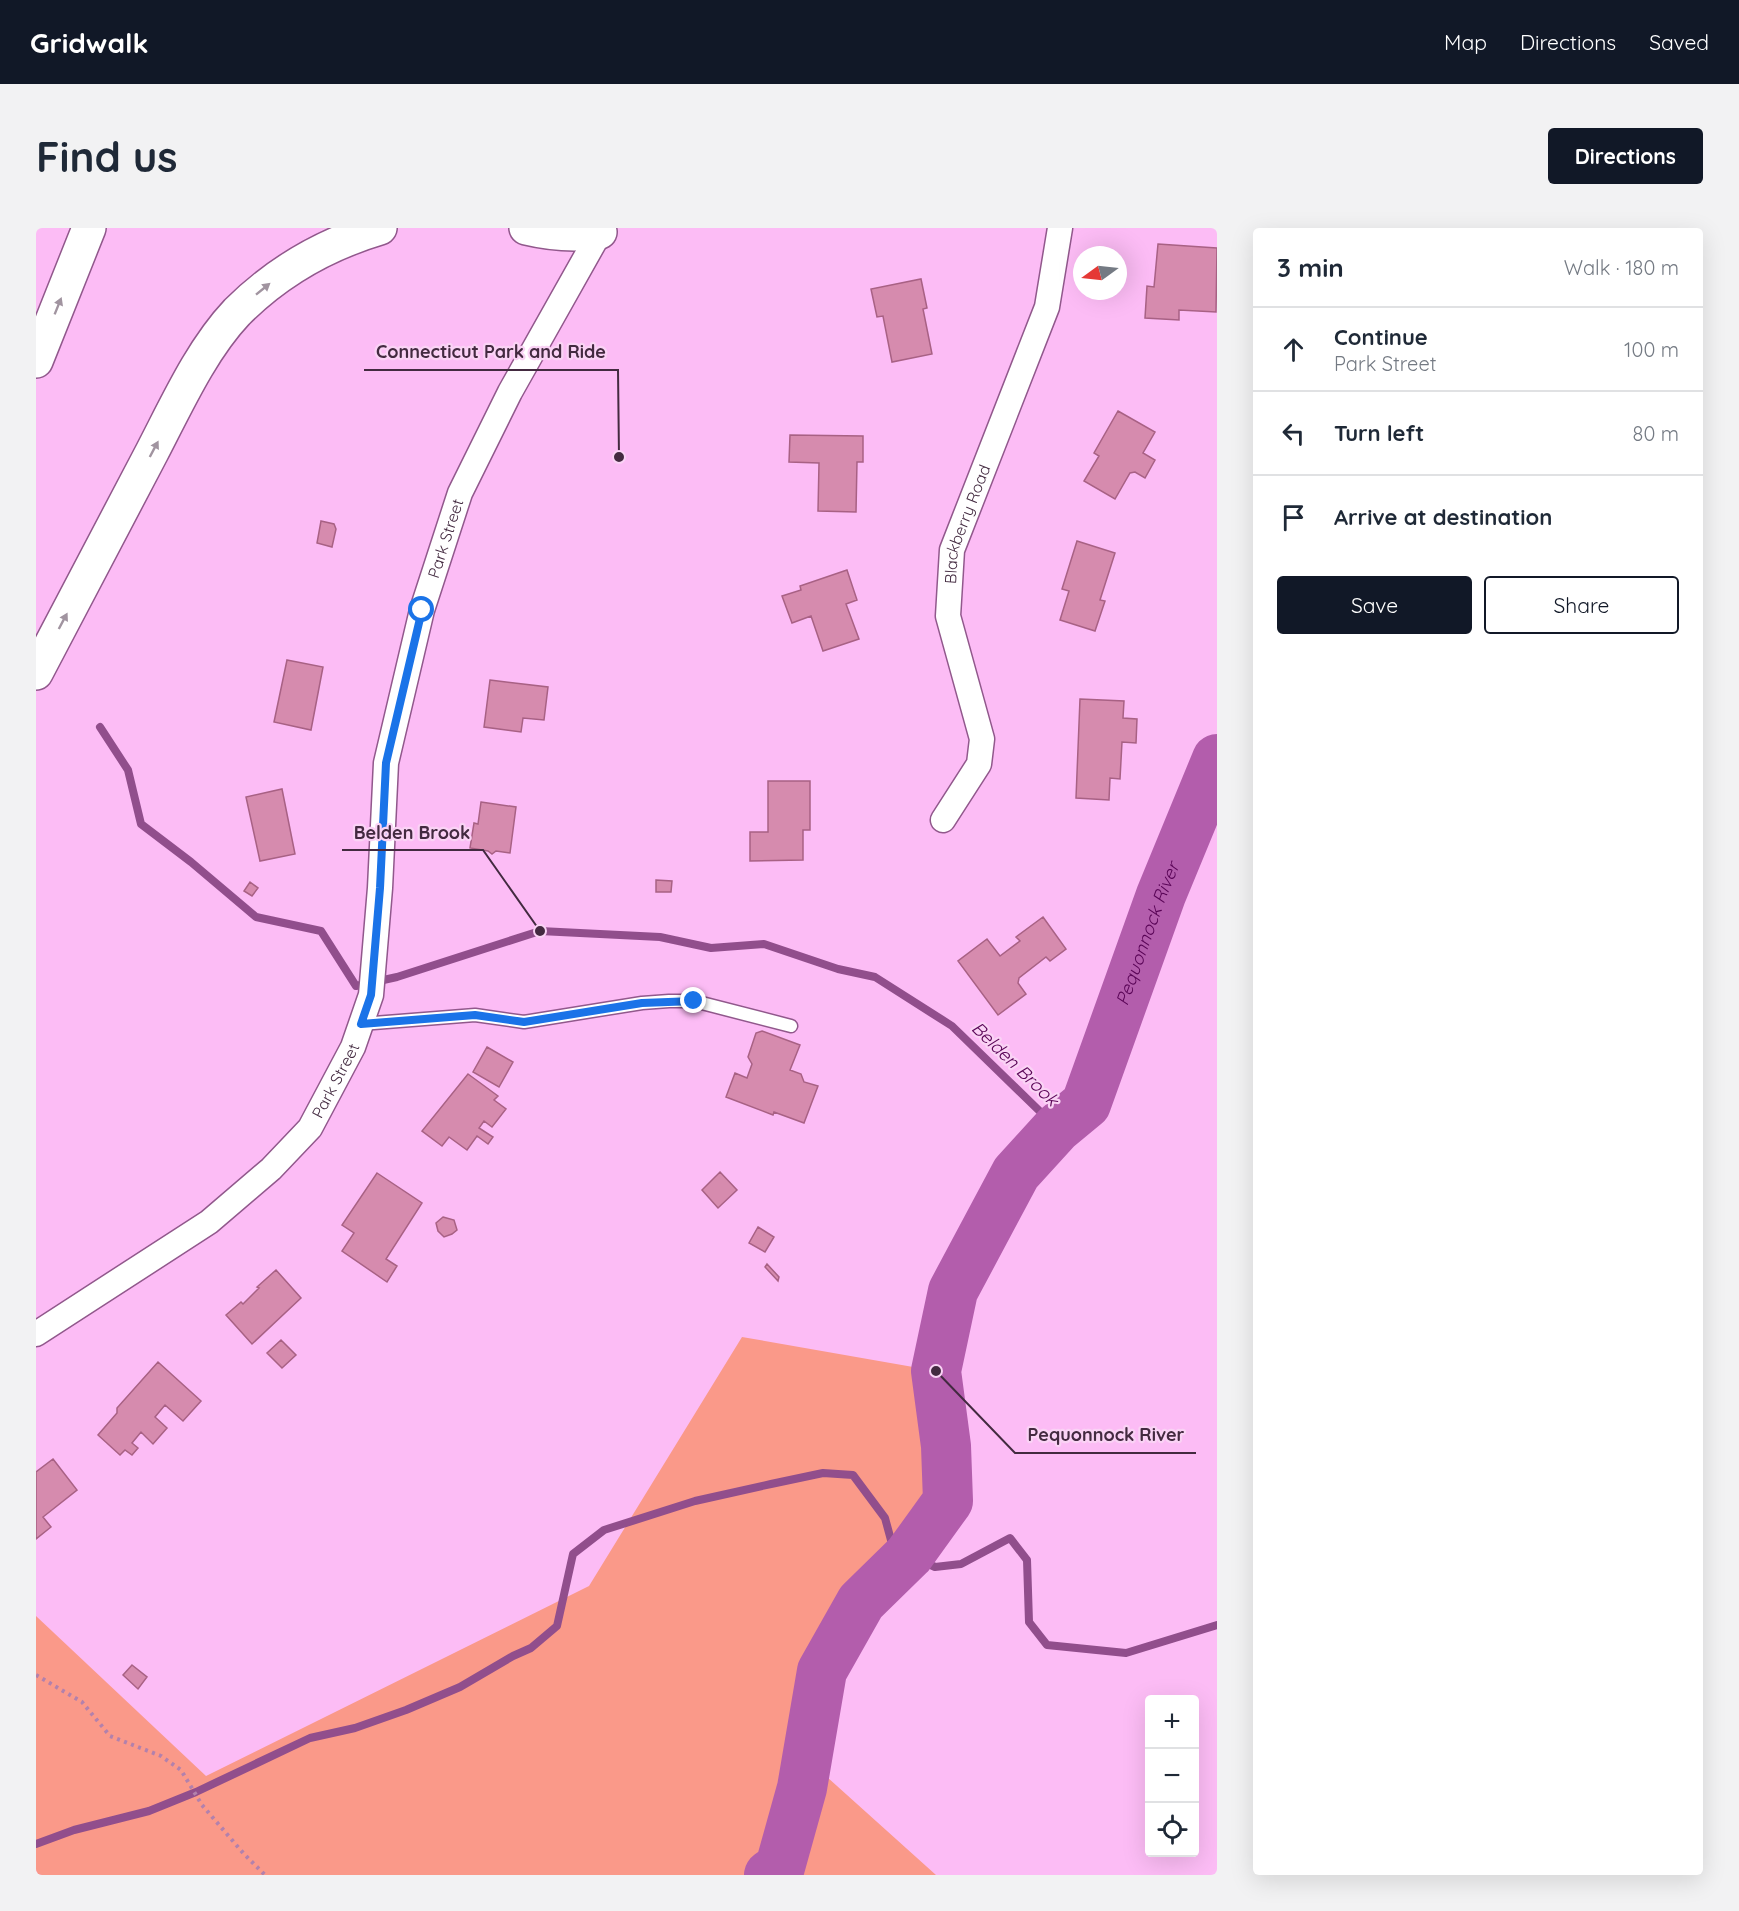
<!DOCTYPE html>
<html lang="en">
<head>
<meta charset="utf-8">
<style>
  :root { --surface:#fff; --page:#f2f2f3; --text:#1f2937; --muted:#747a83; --line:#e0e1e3; --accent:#111827 }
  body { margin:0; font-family:Quicksand,sans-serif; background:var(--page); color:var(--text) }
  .controls { position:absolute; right:18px; bottom:18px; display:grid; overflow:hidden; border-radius:6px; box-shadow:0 6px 24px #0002 }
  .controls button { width:54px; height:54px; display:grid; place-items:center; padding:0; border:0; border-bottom:2px solid var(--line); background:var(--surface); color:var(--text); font:30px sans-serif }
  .compass { position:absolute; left:1037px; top:18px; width:54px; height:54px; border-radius:50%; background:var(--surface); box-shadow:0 6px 24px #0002; rotate:255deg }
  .stop { position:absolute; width:18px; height:18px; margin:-14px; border:4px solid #1a73e8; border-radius:50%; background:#fff }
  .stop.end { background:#1a73e8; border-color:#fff; box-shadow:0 2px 6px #0008 }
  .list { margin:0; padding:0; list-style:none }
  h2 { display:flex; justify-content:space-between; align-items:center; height:78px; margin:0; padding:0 24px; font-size:26px }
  h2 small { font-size:20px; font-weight:400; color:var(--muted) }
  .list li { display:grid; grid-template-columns:39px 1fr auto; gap:18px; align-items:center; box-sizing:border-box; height:84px; padding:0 24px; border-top:2px solid var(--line) }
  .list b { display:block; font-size:22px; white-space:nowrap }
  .list p { margin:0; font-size:20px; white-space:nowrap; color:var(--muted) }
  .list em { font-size:20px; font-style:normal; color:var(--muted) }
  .actions { display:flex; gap:12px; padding:18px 24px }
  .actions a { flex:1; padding:14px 0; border:2px solid var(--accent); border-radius:6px; text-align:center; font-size:21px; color:var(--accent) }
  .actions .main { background:var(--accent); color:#fff }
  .icon { flex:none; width:33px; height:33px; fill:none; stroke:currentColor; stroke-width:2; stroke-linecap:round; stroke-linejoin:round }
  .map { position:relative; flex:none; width:1181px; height:1647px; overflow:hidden; border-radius:6px }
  header { display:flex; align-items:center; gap:36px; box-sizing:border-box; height:84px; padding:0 30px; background:var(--accent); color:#fff }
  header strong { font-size:28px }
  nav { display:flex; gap:33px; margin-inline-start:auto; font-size:21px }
  .intro { display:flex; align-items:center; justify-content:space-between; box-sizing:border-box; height:144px; padding:0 36px }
  h1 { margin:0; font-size:42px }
  .button { padding:15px 27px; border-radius:6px; background:var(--accent); color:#fff; font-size:21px; font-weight:700 }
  main { display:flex; gap:36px; padding:0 36px }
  aside { flex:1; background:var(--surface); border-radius:6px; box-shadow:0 6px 24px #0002 }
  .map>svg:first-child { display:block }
</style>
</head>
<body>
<header>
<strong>Gridwalk</strong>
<nav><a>Map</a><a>Directions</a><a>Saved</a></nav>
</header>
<div class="intro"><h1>Find us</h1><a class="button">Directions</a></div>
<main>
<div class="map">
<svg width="1181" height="1647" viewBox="0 0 1181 1647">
  <rect width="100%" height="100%" fill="#fcbcf5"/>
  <path fill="#fa9989" d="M706,1109L900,1143L910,1217L912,1273L873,1327L819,1416L786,1480L791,1549L900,1647H0V1388L170,1548L553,1358Z"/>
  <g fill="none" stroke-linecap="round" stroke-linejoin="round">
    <path stroke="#914e8c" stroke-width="8" d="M64,499L92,542L105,596L155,634L220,689L285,703L320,758L361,749L504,703L624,709L675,720L728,716L802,741L839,749L916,798L1021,900
      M873,1327L899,1339L925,1336L974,1310L991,1332L993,1394L1011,1417L1090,1425L1181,1397
      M0,1616L38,1602L113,1583L160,1564L274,1510L319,1500L370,1482L424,1459L477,1428L495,1420L521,1398L537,1326L568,1302L659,1273L735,1256L787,1245L817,1247L849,1290L862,1338"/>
    <path stroke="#b35dac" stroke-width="50" id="s1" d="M733,1647L744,1639L766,1560L786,1443L825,1374L873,1327L912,1273L910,1218L900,1143L917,1063L980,945L1021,900L1050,876L1125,667L1181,531"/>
  </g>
  <path fill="#d68bae" stroke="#a86184" stroke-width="1.5" d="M1122,16L1181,20L1180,84L1143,82V92L1109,90L1111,58L1118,59Z
    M885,51L891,80L887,81L896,126L856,134L847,88L841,89L835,61Z
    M1082,183L1119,204L1107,225L1119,232L1109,250L1099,244L1094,245L1079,271L1048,253L1063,228L1058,225Z
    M754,207L827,208V234H821L820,284L782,283L783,235L753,234Z
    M285,293L298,296L300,301L296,319L281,315Z
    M1041,313L1079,325L1064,372L1069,373L1059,403L1024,392L1033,363L1026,361Z
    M811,342L821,372L810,376L823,411L787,423L775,388L756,395L746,368L765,362L764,358Z
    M251,432L287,439L275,502L238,494Z
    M454,452L512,459L508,492L487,490L485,504L448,499Z
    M1044,471L1088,473L1087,490L1101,491L1100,515L1086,514L1084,551L1074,550L1073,572L1040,570Z
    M732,553H774V602H767V632L714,633V604H732Z
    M246,561L259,626L224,633L210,569Z
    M445,574L480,579L474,625L460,623L456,626L452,623L434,620L438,595L442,596Z
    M620,652L636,653L635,664H620Z
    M214,654L222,660L216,668L208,663Z
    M1007,689L1030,721L1014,733L1010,729L983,750L982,755L990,766L962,787L922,733L951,711L964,728L984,713L980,709Z
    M726,803L764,817L754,842L765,846L768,854L782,858L768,895L738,884L737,887L690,869L699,845L711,850L716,836L712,829L720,805Z
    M451,819L477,834L463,859L437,844Z
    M432,846L462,868L458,872L470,881L456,899L448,893L443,900L457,909L452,916L441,908L431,922L413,909L406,918L386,903Z
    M684,944L701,962L682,980L666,962Z
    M341,945L386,975L350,1031L361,1038L351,1054L306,1023L318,1005L306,997Z
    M407,989L418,992L421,1002L416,1006L408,1009L402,1003L400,995Z
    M722,999L738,1009L729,1024L713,1015Z
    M731,1036L743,1049L742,1053L729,1039Z
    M240,1042L265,1070L216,1116L190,1087L205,1074L207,1076L223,1060L221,1059Z
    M245,1112L260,1127L246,1140L231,1125Z
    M122,1134L165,1173L147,1193L129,1177L119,1189L131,1200L117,1216L105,1204L96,1215L102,1220L96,1227L89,1222L84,1227L62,1207L81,1185V1180Z
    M17,1231L41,1262L7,1289L15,1299L0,1311V1244Z
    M96,1437L111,1449L102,1461L87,1447Z"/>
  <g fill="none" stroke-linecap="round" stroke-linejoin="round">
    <defs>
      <path id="service" d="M325,796L439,787L488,794L606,775L633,773H658L755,798"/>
      <g id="minor">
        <path id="s2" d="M907,592L943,536L946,511L912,388L916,322L1011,79L1024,0"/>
        <path id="s3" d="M0,1106L173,994L235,941L274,900L317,819L335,767L344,660L350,535L386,382L424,265L474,164L564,4"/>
      </g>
      <path id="motorway" d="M490,0C515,6 538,8 564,4L562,0
        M0,133L53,0
        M0,445C39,371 78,297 116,224C140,178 165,122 201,84C241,44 290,16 344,0"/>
    </defs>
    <use href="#service" stroke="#91588c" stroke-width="15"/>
    <use href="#minor" stroke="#91588c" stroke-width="27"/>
    <use href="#motorway" stroke="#91588c" stroke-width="36"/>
    <path stroke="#b281ac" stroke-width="4" stroke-dasharray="3 4.5" stroke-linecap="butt" d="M0,1447L46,1474L74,1508L125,1528L145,1542L166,1577L208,1626L229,1647"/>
    <use href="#service" stroke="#fff" stroke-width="12"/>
    <use href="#minor" stroke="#fff" stroke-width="24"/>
    <use href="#motorway" stroke="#fff" stroke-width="33"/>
  </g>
  <defs><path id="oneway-solid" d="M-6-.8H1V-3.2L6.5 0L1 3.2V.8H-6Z" transform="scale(1.5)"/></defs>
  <g fill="#a194a0">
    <use href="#oneway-solid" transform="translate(227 61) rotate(-39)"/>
    <use href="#oneway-solid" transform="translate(22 78) rotate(-68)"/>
    <use href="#oneway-solid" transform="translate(118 221) rotate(-62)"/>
    <use href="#oneway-solid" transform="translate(27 393) rotate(-62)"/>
  </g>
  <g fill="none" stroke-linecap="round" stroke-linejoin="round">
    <path stroke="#1a73e8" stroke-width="8" d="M386,382L350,535L344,660L335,767L325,796L439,787L488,794L606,775L658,773"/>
  </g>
  <g text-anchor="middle" stroke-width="4.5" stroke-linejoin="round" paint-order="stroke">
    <g font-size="16" fill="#432a40" stroke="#fad3f5">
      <text dy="6" stroke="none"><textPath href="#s2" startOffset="314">Blackberry Road</textPath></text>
      <text dy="6" stroke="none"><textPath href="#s3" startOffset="956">Park Street</textPath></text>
      <text dy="6" stroke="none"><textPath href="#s3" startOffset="398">Park Street</textPath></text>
    </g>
    <g font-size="18" font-style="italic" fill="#580355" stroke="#fad3f5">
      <text dy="6" stroke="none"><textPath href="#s1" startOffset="1053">Pequonnock River</textPath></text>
      <text transform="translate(979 836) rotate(44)" y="6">Belden Brook</text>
    </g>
  </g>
  <path fill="none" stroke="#432a40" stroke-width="2" d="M583 229L582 142H328M504 703L447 622H306M900 1143L979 1225H1160"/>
  <g fill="#432a40" stroke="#fad3f5" stroke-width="2">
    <circle cx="583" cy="229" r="6"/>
    <circle cx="504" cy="703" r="6"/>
    <circle cx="900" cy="1143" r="6"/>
  </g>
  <g font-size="18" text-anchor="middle" font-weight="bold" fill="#432a40" stroke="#fad3f5" stroke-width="4.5" stroke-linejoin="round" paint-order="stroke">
    <text x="455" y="130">Connecticut Park and Ride</text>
    <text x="376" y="611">Belden Brook</text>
    <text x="1070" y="1213">Pequonnock River</text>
  </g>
</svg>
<div class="controls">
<button>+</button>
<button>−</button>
<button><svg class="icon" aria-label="locate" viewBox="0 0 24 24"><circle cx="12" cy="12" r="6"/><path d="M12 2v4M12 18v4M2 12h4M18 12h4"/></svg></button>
</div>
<svg class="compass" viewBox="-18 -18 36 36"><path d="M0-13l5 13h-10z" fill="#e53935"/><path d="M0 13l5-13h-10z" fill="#747a83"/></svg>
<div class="stop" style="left:386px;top:382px"></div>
<div class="stop end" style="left:658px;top:773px"></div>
</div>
<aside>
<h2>3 min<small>Walk · 180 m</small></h2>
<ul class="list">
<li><svg class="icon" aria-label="ahead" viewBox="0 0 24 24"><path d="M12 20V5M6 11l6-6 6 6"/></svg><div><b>Continue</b><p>Park Street</p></div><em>100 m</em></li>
<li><svg class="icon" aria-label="left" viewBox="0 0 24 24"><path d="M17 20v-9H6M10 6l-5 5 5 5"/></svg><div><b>Turn left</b></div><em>80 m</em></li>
<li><svg class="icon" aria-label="arrive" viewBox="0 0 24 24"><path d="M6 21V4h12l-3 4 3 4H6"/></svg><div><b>Arrive at destination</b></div></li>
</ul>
<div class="actions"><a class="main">Save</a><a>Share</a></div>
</aside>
</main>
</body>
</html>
